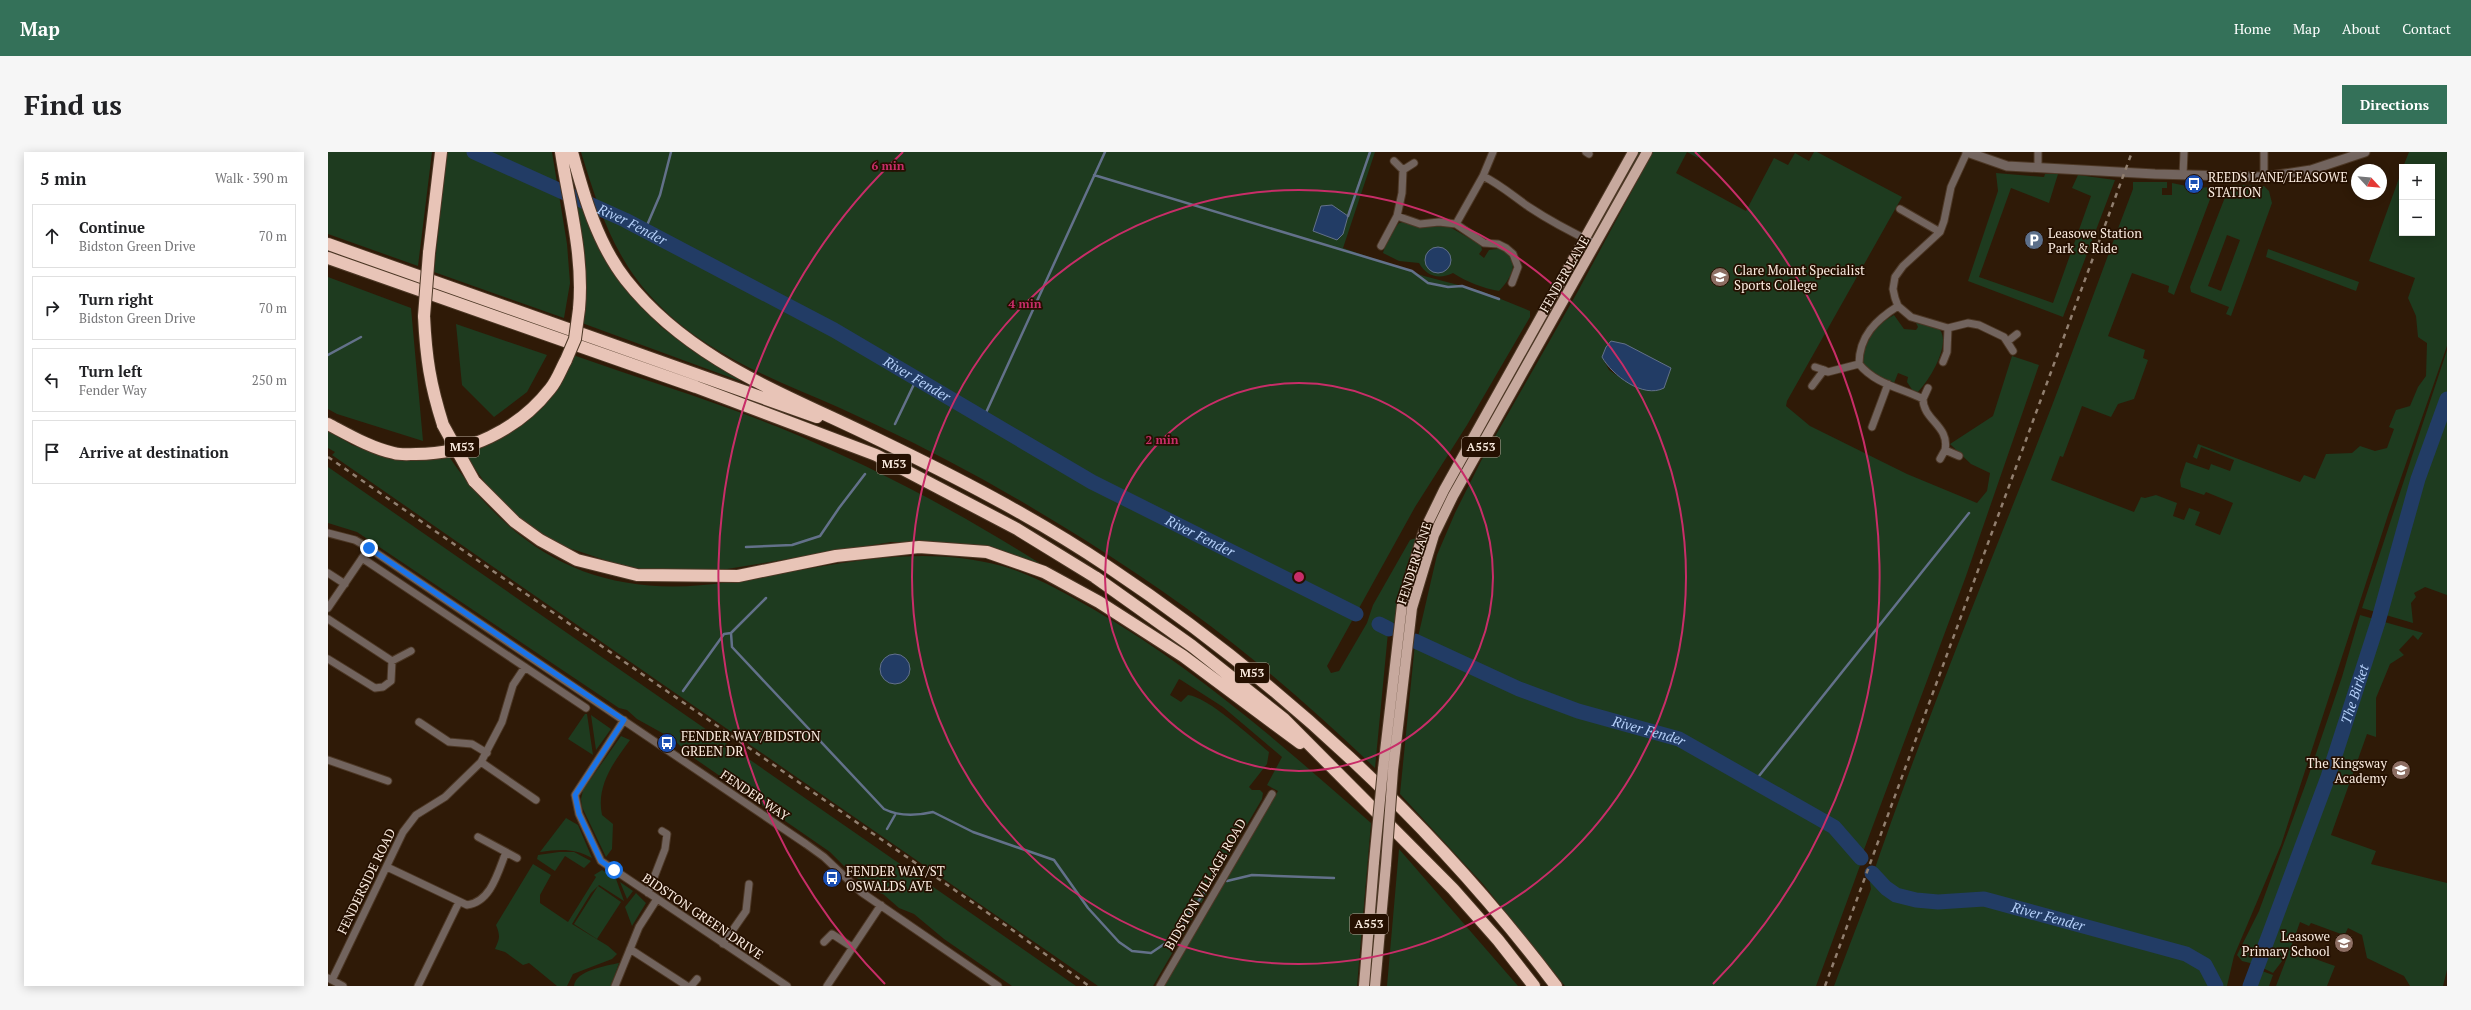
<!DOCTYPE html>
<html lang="en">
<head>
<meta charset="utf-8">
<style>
  :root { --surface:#fff; --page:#f6f6f6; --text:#202124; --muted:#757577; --line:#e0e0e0; --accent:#347159 }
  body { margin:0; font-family:"PT Serif",serif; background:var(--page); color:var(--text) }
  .controls { position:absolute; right:12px; top:12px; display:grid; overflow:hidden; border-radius:0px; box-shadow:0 2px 10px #0003 }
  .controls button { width:36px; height:36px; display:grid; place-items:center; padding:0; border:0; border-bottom:1px solid var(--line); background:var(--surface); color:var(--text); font:20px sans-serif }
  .compass { position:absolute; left:2023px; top:12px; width:36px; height:36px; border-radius:50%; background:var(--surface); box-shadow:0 2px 10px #0003; rotate:116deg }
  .stop { position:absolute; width:12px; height:12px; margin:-9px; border:3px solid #1a73e8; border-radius:50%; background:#fff }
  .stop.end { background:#1a73e8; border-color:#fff; box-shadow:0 1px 4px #0008 }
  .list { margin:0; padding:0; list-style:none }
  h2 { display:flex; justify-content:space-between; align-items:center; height:52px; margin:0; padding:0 16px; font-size:17px }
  h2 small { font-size:13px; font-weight:400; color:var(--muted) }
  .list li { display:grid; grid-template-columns:26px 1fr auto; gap:12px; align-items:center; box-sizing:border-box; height:64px; margin:0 8px 8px; padding:0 8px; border:1px solid var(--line); border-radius:0px }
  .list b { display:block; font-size:15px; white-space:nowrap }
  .list p { margin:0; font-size:13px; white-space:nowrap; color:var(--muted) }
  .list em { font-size:13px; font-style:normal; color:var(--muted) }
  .icon { flex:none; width:22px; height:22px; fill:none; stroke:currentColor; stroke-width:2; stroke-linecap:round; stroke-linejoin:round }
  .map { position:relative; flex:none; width:2119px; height:834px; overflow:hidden; border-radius:0px }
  header { display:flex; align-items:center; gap:24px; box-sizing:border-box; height:56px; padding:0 20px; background:var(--accent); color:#fff }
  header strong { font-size:19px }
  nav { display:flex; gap:22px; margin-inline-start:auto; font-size:14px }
  .intro { display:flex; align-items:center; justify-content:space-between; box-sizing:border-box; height:96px; padding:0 24px }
  h1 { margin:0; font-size:28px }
  .button { padding:10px 18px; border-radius:0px; background:var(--accent); color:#fff; font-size:14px; font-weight:700 }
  main { display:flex; gap:24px; padding:0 24px }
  aside { flex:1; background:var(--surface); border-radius:0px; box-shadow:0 2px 10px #0003 }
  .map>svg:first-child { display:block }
</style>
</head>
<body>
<header>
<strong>Map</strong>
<nav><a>Home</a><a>Map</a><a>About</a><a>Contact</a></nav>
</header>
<div class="intro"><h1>Find us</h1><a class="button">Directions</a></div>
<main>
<aside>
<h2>5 min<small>Walk · 390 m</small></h2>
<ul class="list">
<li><svg class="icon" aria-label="ahead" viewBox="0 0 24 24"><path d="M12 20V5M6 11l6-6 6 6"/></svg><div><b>Continue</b><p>Bidston Green Drive</p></div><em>70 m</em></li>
<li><svg class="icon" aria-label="right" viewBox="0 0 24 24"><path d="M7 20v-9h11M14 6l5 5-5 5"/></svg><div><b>Turn right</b><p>Bidston Green Drive</p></div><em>70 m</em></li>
<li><svg class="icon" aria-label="left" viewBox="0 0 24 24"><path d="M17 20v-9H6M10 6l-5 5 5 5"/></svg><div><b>Turn left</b><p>Fender Way</p></div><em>250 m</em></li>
<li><svg class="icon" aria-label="arrive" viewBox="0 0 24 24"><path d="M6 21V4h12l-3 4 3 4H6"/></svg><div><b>Arrive at destination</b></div></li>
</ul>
</aside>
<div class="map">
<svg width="2119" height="834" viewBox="0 0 2119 834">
  <rect width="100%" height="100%" fill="#2f1a07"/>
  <path fill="#1e3b1f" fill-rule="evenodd" d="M0,0H104L90,114L0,82Z
    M119,0H224L239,92L242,131L236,166L106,120Z
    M253,0H1047L1015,96L1096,124L1153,139L1202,159V165L1139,273L1087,355L999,514L1003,521L1011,519L1039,471L1045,453L1082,388L1088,386L1076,423L1066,471L1061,470L1047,616C1002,573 956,532 907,493C830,432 741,376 656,328C609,302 561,278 512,256C448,228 379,203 329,151C286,107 271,58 253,0ZM299,69L509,178L561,211L809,352L1028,460L1026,463L910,407L724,311L509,181L451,152Z
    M1309,0H1313L1302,21L1292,32Z
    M1325,0H1373L1370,6L1359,0L1348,21L1418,59L1446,6L1460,13L1467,1L1481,9L1486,0H1489L1574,45L1459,249L1458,254L1482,274L1579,322L1649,351L1659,339L1662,321L1643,312L1622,292L1665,264L1684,204L1711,213L1638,424L1534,703L1502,668L1370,594L1336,580L1236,551L1182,528L1090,485L1109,403L1127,361L1153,309L1250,139ZM1274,205L1300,231L1281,218Z
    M2081,0H2119V194L2060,363L1953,693L1906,804L1899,834H1506L1543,737L1542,731C1589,592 1644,456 1698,320C1736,226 1769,131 1805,37V30H1839V36H1834V43H1844V31L1868,36L1883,35L1884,42L1846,143L1840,140L1841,134L1804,121L1780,184L1817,198L1815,206L1820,208L1806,247L1790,252L1783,265L1754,254L1735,305L1732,304L1723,328L1806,360L1813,345L1817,346L1828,343L1849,351L1845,364L1856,368L1861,356L1872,360L1867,373L1892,383L1905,351L1878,340L1876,343L1853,335L1852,328L1858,310L1881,318L1883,312L1902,319L1906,308L1873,295L1869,307L1865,305L1870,292L1972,330L1976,323L1987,327L1998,302L2024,301L2032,294L2047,299L2059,296L2066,277L2061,275L2068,258L2082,254L2090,235L2098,224L2099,191L2090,185L2088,164L2080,146L2087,126L2041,109L2074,18V81H2104V15H2075Z
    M1668,21L1716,25L1717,22H1730L1721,51L1683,36L1651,125L1725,151L1763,44L1744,36L1750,23L1787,28L1735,165L1640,129L1670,39Z
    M1906,33L1936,34L1941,39L1944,51L1903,164L1898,162L1901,155L1863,140L1862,135L1901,35ZM1899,83L1912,88L1893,139L1880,134Z
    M246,48L253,50L304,143L332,174L365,199L413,226L412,229L254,171L258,119Z
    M1075,70L1092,75L1120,74L1153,93L1154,98L1151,102L1156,106L1161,98L1169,97L1170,95C1195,106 1184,125 1171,139C1154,136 1139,130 1125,121C1111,128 1098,124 1091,111L1071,109L1055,101C1058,89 1063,80 1071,71Z
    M1940,97L2031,130L2028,139L1938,105Z
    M1246,110L1251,112L1211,177Z
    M0,125L83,156L95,289L9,262L0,257Z
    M1566,163L1576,177L1588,178L1590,175L1588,171C1595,172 1608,173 1612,178C1623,193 1601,229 1590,240L1585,239L1579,230L1580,225L1570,221L1566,231L1540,219L1534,208C1539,187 1547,173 1566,163Z
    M128,172L219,203L199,240L166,265L134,233Z
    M2119,198V443L2097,435L2086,441L2088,445L2083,451L2085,471L2034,456Z
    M245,203C313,227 383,248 450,275C542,313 629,359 713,412L660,397L617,390H563L399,417L334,420L298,415L229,392L208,379L167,345L136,301L191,271Z
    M0,278L24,293L51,302L120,303C190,407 275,449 401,430C492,417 582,389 674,414C706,423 736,441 765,457C867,516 955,594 1043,671L1029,834H836L950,639L939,633L954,605L895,555L853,528L851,527L842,543L853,550L860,543C880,545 923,585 941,600L939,612L921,635L924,638H932L935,641L934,647L825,834H770L4,303L7,300L0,296Z
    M0,315L748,834H684L616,787L586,762L571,756L555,742L548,740L526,724L502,700L363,604L345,587L309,567L299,558L291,556L29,380L0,371Z
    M2032,463L2095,481L2090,488L2085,483L2071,498L2076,503L2062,512L2048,546V585L2039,582L2003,683L2048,699L2043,712L2119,731V818L2115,834H2082L2076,824L2039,806L2034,783L2020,776L2015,786L2012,785L2013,782L1983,771L1981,774L1972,770L1962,798L2007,814L1999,834H1948L1961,800L1945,821L1933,815L1952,751L1926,812L1914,809L1909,803L1931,759L1978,631L2014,525ZM2021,559L2000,625L1964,719V718Z
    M1087,491L1211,549L1350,592L1398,616L1505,677L1533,711L1488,834H1237L1155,732L1072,642Z
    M257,562H259L265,603L240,587Z
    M263,563L283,577L268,598Z
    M293,584L302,588C285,611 268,634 274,663L285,672L284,697L278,705L254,655L253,647L255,638Z
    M238,666L250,673L264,706C246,696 232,697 212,700Z
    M1071,697L1190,834H1059Z
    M231,700H246L263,709L256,716L237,704L227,719L209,707L210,703Z
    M205,712L223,723L212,743V751L240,770L268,725L266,723L274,718L288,727L296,749L271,733L263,741L244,772L280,794L289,802L284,807L245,822L239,834H229L201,811L195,813L177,800L167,797C171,787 173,785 168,773Z
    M292,730L305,739L299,747Z
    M270,734L293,750L269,787L246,772Z
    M308,741L318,751L304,774L297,755Z
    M291,811L283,834H246C248,818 278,814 291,811Z
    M1931,818L1945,823L1941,834H1925Z"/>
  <path fill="#223c65" stroke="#63718a" d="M1004,53L1020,64L1015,82L1009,88L985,79L993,54Z
    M1097 108a13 13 0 1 1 26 0a13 13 0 1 1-26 0Z
    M1283,189L1297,192L1343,216L1336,236C1315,247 1284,223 1274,205L1278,195Z
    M552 517a15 15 0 1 1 30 0a15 15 0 1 1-30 0Z"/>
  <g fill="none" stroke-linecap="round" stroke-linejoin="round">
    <path stroke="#63718a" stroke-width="2.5" d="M766,23L1084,119L1100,131L1120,135L1134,134L1171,147
      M1020,64L1042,0
      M317,78L332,43L343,0
      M0,203L33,185
      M656,265L777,0
      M567,272L588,228
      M418,395L464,393L492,384L511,356L537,322
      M403,481L438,446
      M355,539L396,482L403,481L404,495L556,657C572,665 588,664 605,660L645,680L726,708L760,756L791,790L804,799L823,801L845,786L876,741
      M1427,629L1641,361
      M559,677L567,663
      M899,729L924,723L1006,726"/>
    <g stroke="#223c65" stroke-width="15">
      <path id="s1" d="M146,0L297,68L506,178L764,330L1028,462"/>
      <path d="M1051,472L1061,477"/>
      <path id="s2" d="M1087,489L1191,537L1250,559L1351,587L1506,675L1533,706"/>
      <path id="s3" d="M1544,721L1558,736L1568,743L1588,748L1610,750L1656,747L1858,802L1877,813L1888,834"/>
      <path id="s4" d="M1922,834L2000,625L2050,470L2090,327L2119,247"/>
    </g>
    <defs>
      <path id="minor" d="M1258,0L1261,2
        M1639,0L1623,35L1616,69L1612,80L1575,114L1567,125L1565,137L1567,146L1570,154L1583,165L1620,176L1640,171L1651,173L1676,185L1685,199
        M1710,0V16
        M1066,9L1075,18L1074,41L1069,64L1092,72L1111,70L1128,72L1155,24C1173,33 1185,44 1201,55C1222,69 1245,81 1268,92
        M1075,18L1086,11
        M1855,23L1856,0
        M1155,24L1165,0
        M1936,25V0
        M1572,57L1612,80
        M1128,72L1156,91L1170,92L1178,96L1185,102L1190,115L1184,131
        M1053,94L1069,64
        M1570,154C1548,168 1531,184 1531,212C1547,232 1573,236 1595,247C1595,268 1622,274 1617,298L1631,304
        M1680,189L1689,182
        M1615,210L1619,200L1620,176
        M1496,218L1500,220L1531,212
        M1484,234L1496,218L1487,215
        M1595,247L1600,236
        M1544,275L1560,232
        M1612,307L1617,298
        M0,381L27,388L41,396L478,692L496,705L533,740L670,834
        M34,406L258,556
        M0,421L17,432
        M0,456L41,396
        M0,467L64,509L63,529L55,535L47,536L0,507
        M64,509L83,499
        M296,568L247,643L251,662L273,709L459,834
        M91,570L121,590L144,592L159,601
        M0,608L60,629
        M153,610L208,648
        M150,685L189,706
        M59,715L139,753C163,750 170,720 178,700
        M320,741L337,697L339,682L334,679
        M496,790L504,782L524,795
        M395,792L418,759L421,732
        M302,797L359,834
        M0,826L15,834
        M4,828L75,680L88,663L117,645L153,610L174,570L185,533L197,515
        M90,834L131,750
        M287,834L311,775L329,747
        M363,834L369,827
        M499,834L553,753
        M832,834L944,642"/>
      <path id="tertiary" d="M1639,0L1679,14L1827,22L1936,25L1983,18L2037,0"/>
      <path id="primary" d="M1055,617L1074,453L1095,381L1116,338L1305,0
        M1065,618L1084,456L1106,383L1125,344L1319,0
        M1036,834L1046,710
        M1047,834L1058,712"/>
      <path id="motorway" d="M233,0C241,52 256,104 251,157
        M244,0C256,44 269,91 298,128C362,209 457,242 547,286C626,324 706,365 779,414C950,528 1104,670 1228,834
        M0,92L489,265
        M101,101L113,0
        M0,106L368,235L548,303L689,377L767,425L864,494L956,567L1125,737L1170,788L1206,834
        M96,164C98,206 102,232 115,273
        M0,272C21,283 43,296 66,301C73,303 81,302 88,302C139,302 190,278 222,237C229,229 233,217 238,208
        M146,329L187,370L212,388L249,408L309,423L410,424L508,404L591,395L659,400L716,420L771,450L855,504L972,591"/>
    </defs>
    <use href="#minor" stroke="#4c3725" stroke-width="9"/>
    <use href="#tertiary" stroke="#4c3725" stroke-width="11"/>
    <use href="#primary" stroke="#4c3725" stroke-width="12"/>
    <use href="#motorway" stroke="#4c3725" stroke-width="14"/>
    <use href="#minor" stroke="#72645e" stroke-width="7"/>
    <use href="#tertiary" stroke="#72645e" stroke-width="9"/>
    <use href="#primary" stroke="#c7a99e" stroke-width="10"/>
    <use href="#motorway" stroke="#e8c4b7" stroke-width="12"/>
    <path stroke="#917f6f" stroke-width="2.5" stroke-dasharray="5 5" stroke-linecap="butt" d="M0,305L683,777L761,834
      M1497,834L1804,0"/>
    <defs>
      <path id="primary-bridge" d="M1046,710L1055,617
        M1058,712L1065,618"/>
      <path id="motorway-bridge" d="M96,164L101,101
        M238,208L247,187L251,157
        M115,273L146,329"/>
    </defs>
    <use href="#primary-bridge" stroke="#4c3725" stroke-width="12" stroke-linecap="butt"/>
    <use href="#motorway-bridge" stroke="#4c3725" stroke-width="14" stroke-linecap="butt"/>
    <use href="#primary-bridge" stroke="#c7a99e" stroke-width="10"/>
    <use href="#motorway-bridge" stroke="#e8c4b7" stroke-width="12"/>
  </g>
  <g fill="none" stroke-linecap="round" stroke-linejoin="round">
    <path stroke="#1a73e8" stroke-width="5" d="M41,396L296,568L247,643L251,662L273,709L286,718"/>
  </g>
  <g fill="none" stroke="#c82d68" stroke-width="2">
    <circle cx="971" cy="425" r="194"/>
    <circle cx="971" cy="425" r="387"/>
    <path d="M557 832A581 581 0 0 1 575 0M1367 0A581 581 0 0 1 1385 832"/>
  </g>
  <defs>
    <symbol id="bus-disc" viewBox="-11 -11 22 22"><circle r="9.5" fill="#1a4fb4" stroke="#251001"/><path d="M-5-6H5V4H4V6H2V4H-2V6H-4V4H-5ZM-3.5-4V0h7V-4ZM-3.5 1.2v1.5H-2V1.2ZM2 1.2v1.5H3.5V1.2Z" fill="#fff"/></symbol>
    <symbol id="parking-disc" viewBox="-11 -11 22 22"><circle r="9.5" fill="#5c6f8a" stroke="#251001"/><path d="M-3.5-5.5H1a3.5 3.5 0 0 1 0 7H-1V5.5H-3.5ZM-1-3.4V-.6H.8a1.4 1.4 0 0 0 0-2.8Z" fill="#fff"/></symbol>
    <symbol id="school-disc" viewBox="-11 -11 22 22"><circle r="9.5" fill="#8d6e63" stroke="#251001"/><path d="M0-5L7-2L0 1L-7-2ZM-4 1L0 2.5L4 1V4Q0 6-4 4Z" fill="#fff"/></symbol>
  </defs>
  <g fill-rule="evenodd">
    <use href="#bus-disc" x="1855" y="21" width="22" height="22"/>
    <use href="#parking-disc" x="1695" y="77" width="22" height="22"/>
    <use href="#school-disc" x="1381" y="114" width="22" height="22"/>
    <use href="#bus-disc" x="328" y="580" width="22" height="22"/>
    <use href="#school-disc" x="2062" y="607" width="22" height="22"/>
    <use href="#bus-disc" x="493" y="715" width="22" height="22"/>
    <use href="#school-disc" x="2005" y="780" width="22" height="22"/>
  </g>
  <g text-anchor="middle" stroke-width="3.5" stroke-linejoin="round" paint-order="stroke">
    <g fill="#251001" stroke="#bbaa9d" stroke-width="1">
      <rect x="117" y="285" width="34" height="20" rx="3"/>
      <rect x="1134" y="285" width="38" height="20" rx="3"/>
      <rect x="549" y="302" width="34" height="20" rx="3"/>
      <rect x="907" y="511" width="34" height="20" rx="3"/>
      <rect x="1022" y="762" width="38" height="20" rx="3"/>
    </g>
    <g font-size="12" font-weight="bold" fill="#fbece0">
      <text x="134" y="299">M53</text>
      <text x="1153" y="299">A553</text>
      <text x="566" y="316">M53</text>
      <text x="924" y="525">M53</text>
      <text x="1041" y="776">A553</text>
    </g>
    <g font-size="13" fill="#fbece0" stroke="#251001" text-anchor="start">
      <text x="1880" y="30">REEDS LANE/LEASOWE<tspan x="1880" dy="15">STATION</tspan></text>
      <text x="1720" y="86">Leasowe Station<tspan x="1720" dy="15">Park &amp; Ride</tspan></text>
      <text x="1406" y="123">Clare Mount Specialist<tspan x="1406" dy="15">Sports College</tspan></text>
      <text x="353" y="589">FENDER WAY/BIDSTON<tspan x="353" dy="15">GREEN DR</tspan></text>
      <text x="2059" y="616" text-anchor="end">The Kingsway<tspan x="2059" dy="15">Academy</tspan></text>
      <text x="518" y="724">FENDER WAY/ST<tspan x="518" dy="15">OSWALDS AVE</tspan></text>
      <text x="2002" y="789" text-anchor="end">Leasowe<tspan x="2002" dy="15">Primary School</tspan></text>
    </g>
    <g font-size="13" fill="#fbece0" stroke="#251001">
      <text transform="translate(1236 122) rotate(-60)" y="5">FENDER LANE</text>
      <text transform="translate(1086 411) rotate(-72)" y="5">FENDER LANE</text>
      <text transform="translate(427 643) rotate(34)" y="5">FENDER WAY</text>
      <text transform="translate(38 729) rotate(-64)" y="5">FENDERSIDE ROAD</text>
      <text transform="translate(877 732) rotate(-60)" y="5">BIDSTON VILLAGE ROAD</text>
      <text transform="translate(375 764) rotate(34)" y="5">BIDSTON GREEN DRIVE</text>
    </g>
    <g font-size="14" font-style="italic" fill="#b4cff8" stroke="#251001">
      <text dy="5" stroke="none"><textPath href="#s1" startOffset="174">River Fender</textPath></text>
      <text dy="5" stroke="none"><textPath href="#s1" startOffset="498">River Fender</textPath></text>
      <text dy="5" stroke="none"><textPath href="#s1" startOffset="822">River Fender</textPath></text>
      <text dy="5" stroke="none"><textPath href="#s4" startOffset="310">The Birket</textPath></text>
      <text dy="5" stroke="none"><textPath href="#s2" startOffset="251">River Fender</textPath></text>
      <text dy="5" stroke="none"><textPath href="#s3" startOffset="188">River Fender</textPath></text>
    </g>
  </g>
  <circle cx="971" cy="425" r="6" fill="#c82d68" stroke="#251001" stroke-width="2"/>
  <g font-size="12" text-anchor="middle" font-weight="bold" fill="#c82d68" stroke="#251001" stroke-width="3.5" stroke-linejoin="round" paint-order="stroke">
    <text x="560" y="18">6 min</text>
    <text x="697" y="156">4 min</text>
    <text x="834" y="292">2 min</text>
  </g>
</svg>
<div class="controls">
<button>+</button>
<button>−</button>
</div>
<svg class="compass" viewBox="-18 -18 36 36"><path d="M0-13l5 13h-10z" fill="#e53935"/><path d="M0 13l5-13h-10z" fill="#757577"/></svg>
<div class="stop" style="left:286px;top:718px"></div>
<div class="stop end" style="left:41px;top:396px"></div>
</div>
</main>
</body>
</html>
